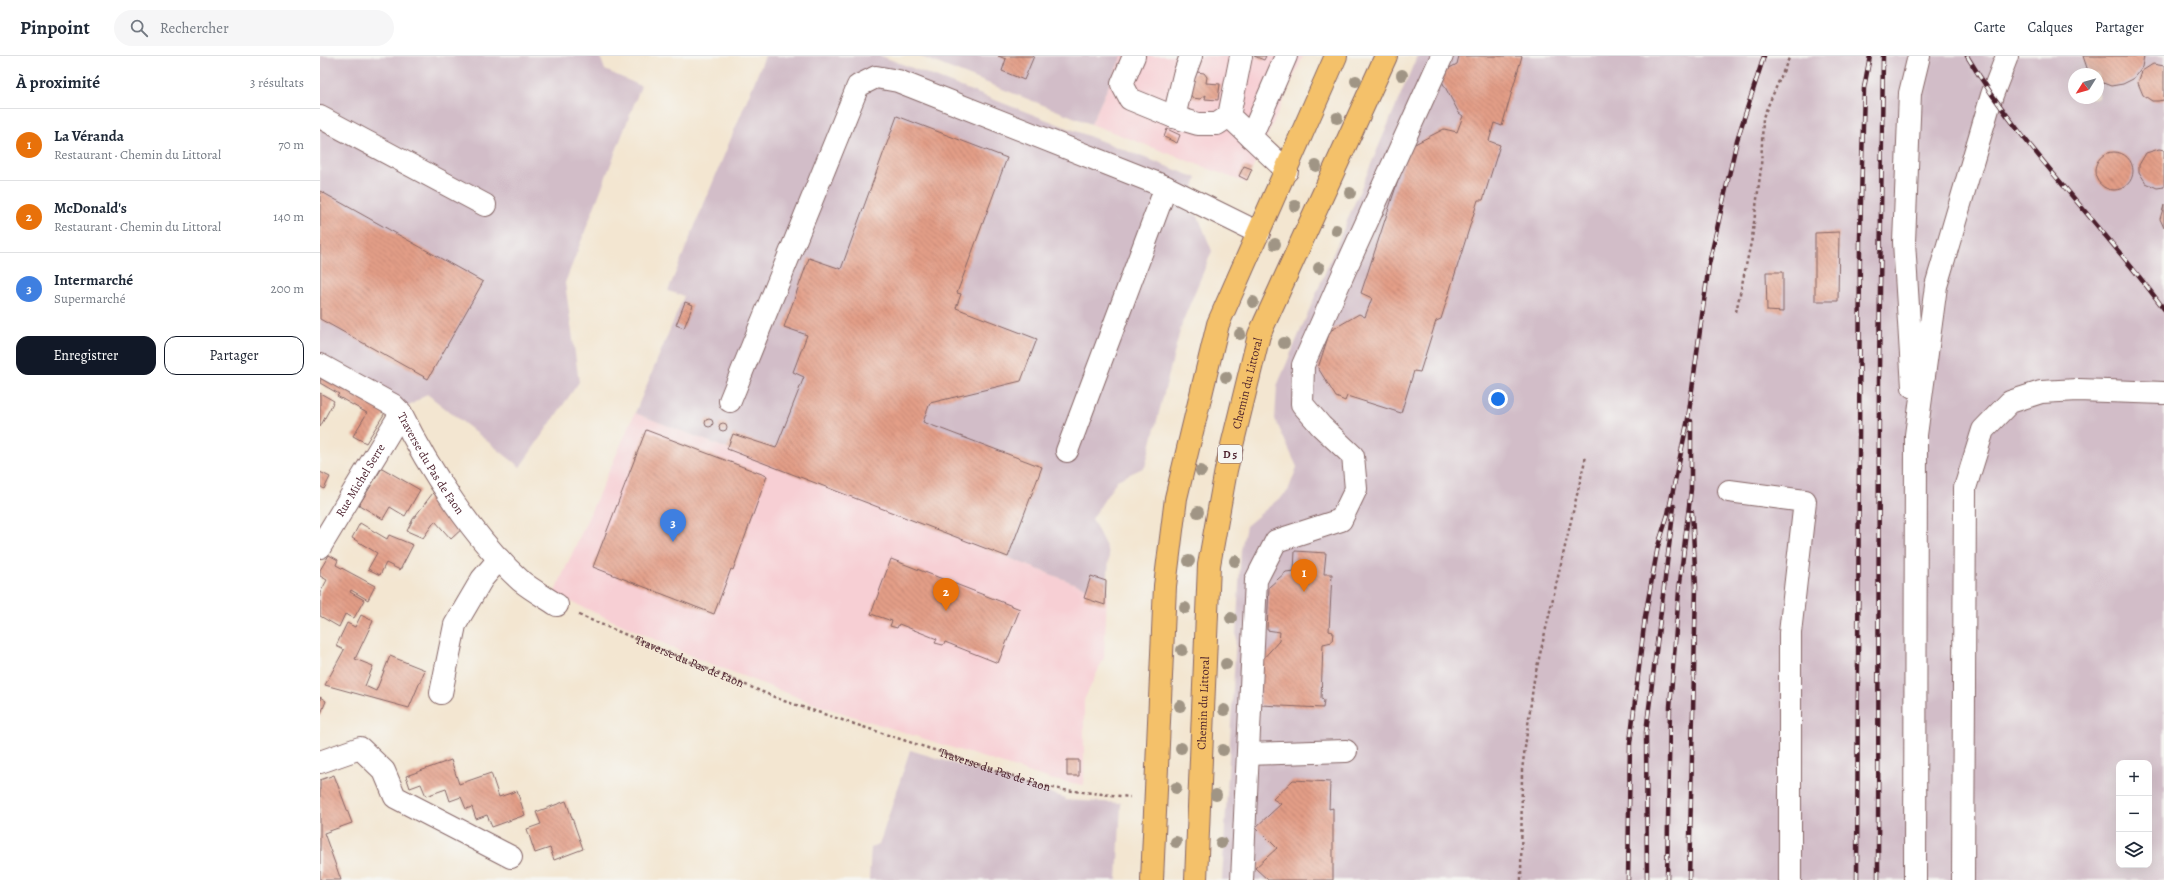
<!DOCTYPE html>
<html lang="fr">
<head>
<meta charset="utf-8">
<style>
  :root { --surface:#fff; --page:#f6f6f7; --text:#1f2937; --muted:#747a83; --line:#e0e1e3; --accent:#111827 }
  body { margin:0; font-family:Alegreya,serif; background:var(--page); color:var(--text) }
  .controls { position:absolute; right:12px; bottom:12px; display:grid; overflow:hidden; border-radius:8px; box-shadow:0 4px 16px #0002 }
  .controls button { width:36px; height:36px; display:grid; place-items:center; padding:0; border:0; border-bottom:1px solid var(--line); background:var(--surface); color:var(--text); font:20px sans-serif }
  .compass { position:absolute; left:1748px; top:12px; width:36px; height:36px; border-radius:50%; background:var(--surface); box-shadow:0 4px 16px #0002; rotate:233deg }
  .you { position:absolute; left:1178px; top:343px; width:14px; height:14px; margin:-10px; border:3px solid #fff; border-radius:50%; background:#1a73e8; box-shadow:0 0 0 6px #1a73e833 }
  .badge { display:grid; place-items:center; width:26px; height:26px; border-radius:50%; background:var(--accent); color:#fff; font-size:13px; font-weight:700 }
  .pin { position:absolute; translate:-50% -33px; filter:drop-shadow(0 1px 2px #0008) }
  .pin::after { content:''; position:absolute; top:21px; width:14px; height:12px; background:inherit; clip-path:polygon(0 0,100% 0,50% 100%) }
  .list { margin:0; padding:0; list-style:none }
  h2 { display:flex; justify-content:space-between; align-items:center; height:52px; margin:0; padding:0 16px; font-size:17px }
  h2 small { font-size:13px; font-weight:400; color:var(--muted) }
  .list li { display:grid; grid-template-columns:26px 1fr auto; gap:12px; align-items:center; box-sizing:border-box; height:72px; padding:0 16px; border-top:1px solid var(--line) }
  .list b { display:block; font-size:15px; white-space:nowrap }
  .list p { margin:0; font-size:13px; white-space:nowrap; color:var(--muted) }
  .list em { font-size:13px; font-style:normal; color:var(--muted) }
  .actions { display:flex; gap:8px; padding:12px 16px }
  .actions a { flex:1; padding:9px 0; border:1px solid var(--accent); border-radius:12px; text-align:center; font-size:14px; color:var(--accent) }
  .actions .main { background:var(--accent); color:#fff }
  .icon { flex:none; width:22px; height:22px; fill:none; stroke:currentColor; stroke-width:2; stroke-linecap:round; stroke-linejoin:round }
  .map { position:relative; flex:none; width:1844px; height:824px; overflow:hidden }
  header { display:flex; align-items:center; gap:24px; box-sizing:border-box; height:56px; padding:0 20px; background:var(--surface); border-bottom:1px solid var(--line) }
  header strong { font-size:19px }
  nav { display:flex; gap:22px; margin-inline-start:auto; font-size:14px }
  .search { width:280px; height:36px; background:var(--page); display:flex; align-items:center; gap:10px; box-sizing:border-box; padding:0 14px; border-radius:22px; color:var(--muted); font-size:15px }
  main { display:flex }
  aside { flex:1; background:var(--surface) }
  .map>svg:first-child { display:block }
</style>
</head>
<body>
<header>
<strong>Pinpoint</strong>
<div class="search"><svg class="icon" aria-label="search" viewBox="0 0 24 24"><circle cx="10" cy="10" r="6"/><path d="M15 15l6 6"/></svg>Rechercher</div>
<nav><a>Carte</a><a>Calques</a><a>Partager</a></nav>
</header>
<main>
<aside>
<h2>À proximité<small>3 résultats</small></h2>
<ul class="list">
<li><span class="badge" style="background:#e8710a">1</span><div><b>La Véranda</b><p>Restaurant · Chemin du Littoral</p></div><em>70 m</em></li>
<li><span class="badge" style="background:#e8710a">2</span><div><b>McDonald's</b><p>Restaurant · Chemin du Littoral</p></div><em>140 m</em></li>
<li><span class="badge" style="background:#3f7fe0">3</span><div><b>Intermarché</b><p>Supermarché</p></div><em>200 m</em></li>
</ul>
<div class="actions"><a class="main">Enregistrer</a><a>Partager</a></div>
</aside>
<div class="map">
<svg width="1844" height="824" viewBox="0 0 1844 824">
  <defs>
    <pattern id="building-back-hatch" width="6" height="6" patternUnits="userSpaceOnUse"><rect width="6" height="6" fill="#e39e87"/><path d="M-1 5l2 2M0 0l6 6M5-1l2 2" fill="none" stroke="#ba806f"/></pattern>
  </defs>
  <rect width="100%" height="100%" fill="#f6f6f2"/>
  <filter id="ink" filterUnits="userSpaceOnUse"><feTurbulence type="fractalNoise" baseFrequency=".025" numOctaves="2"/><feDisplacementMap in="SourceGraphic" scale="8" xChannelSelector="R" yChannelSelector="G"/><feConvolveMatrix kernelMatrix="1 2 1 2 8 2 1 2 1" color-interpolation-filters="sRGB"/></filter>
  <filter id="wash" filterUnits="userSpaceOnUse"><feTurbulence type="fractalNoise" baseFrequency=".012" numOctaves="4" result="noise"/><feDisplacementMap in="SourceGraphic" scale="16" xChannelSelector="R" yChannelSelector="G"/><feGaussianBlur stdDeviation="0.9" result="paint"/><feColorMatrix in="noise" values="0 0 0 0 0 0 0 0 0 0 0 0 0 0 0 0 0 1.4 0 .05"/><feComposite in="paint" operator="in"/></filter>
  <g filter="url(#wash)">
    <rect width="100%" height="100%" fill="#f3e6d1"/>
    <path fill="#f7cfd4" d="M802,0H983L926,127L771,68Z
      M315,357L787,540L784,602L764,644V729L733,724L498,649L378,603L234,538Z"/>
    <path fill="#d2bdc8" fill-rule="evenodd" d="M0,0H280L285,14L321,30L245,227L259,326L200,411L107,338L86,352L0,303Z
      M445,0H561L877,122L866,155L878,160L892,195L862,267L825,411L797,424L772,463L789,497L787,540L315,357L364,240L348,235Z
      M599,0H802L771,68Z
      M1097,0H1844V824H902L921,494L926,470L968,435L977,411L955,363L957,330ZM1754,18H1778V42H1754ZM1799,707H1829V809H1799Z
      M590,694L746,742L745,744L801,747L797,824H549L551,792L559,789Z"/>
    <g id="blocks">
      <path fill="url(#building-back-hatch)" d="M678,0H714L704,24L682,15L686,3Z
        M934,0H946L944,4Z
        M1139,0H1202L1182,70L1174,67L1169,85L1180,89L1163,144H1158L1121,263L1116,265L1100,316L1094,315L1081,357L1027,340L1025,345L1016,341L998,312L1010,275L1039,258L1045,261L1052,242L1041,237L1089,91L1124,73L1137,76L1143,60L1139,57L1118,18L1137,8Z
        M1763,0H1824L1822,11L1813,23L1803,28L1791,30L1778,25V18H1769Z
        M1833,8L1844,10V44L1838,45H1832L1823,39L1818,27L1822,15Z
        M877,16L884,17L887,21L886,27L900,28L898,44L885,43L886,39L880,43L873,42L870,38L872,19Z
        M577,60L687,102L637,237L641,238L636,252L717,283L701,325L610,347L603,366L722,411L688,501L407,393L413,378L456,392L484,321L473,316L487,279L464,271L489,202L521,213Z
        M847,73L860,79L857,87L844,81Z
        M1839,93L1844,94V131L1837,132L1826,127L1819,116V109L1826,97Z
        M1775 115a19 19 0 1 1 38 0a19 19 0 1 1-38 0Z
        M924,110L932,113L927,124L919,120Z
        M0,135L163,226L108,323L0,263Z
        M1844,149V172L1840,163Z
        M1519,176L1518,245H1495V177Z
        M1446,216H1463V256L1447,255Z
        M365,246L373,249L364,272L356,269Z
        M2,318L66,355L46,387L33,380L47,357L17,340L19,338L0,327Z
        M0,337L14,345L0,371Z
        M385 367a4 4 0 1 1 8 0a4 4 0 1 1-8 0Z
        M399 371a4 4 0 1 1 8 0a4 4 0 1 1-8 0Z
        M326,374L447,420L413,514L411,513L394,558L273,511Z
        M62,412L100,434L85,460L70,451L63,463L39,449Z
        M0,416L10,421L4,433L0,430Z
        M116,433L144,471L131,483L115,465L103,482L87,475L93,463Z
        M40,467L67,483L69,479L93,489L80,514L66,507L60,519L48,513L57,497L32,482Z
        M975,495L1006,497L1004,518H1012L1009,575L1013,576L1012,586L1003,588L1001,643L1004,644L1003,652L940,649L941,605L959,585L960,576L947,574L949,531L966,516L974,515Z
        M9,499L18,504L16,509L55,530L48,544L31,534L30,536L44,544L34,562L25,558L19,571L0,560V537L7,524L0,520V514Z
        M571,503L700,553L678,607L625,586L623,589L615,587L617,583L579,568L577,572L570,570L572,565L551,558Z
        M771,520L786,525L785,549L764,542Z
        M41,559L53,565L35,603L53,610L45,630L56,635L70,600L105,614L89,652L5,629L24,594L16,590L27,567L35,571Z
        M0,641L6,645L0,660Z
        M131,704L139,728L171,717L179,741L197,735L205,759L172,771L167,759L156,763L152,751L146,753L141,741L130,745L126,733L106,740L101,728L90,732L86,720Z
        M747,704H759V720H747Z
        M14,719L32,767L4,777L21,824H0V724Z
        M973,724L1010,726L1009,753L1013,752V824H948L935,812L957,792L936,771L961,748L953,743Z
        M246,745L263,793L234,804L230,792L215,797L207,773L221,768L216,756Z"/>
    </g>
  </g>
  <g filter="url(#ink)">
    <use href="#blocks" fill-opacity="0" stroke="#856565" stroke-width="1"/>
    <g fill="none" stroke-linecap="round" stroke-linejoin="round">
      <defs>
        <g id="minor">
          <path d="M814,0L802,28L810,43L854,61L864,19L871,0"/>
          <path d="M921,0L909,60L967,115"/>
          <path d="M0,61L165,149"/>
          <path d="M854,61L878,68H897L909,60"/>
          <path d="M931,81L966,0"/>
          <path id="s2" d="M0,309L73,349L81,357C108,412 155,484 201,525C212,534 225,541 237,549"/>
          <path d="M1593,331L1584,186L1590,37L1599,0"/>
          <path d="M410,345L538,30L556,21L578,25L846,131"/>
          <path d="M747,395L846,131L939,177"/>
          <path d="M1409,435L1485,445L1470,577V824"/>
          <path id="s3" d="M0,491L81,357"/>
          <path d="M121,637L135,569L162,523L179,503"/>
          <path d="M928,698L1026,695"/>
          <path d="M0,706L40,692L64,715L75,741L191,801"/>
          <path d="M922,824L936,524L956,485L1021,464L1036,433L1033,400L1001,370L982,348L983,309L1025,214L1122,0"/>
          <path d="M1595,824L1596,379L1616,230L1672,39L1687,0"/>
          <path d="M1643,824L1645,432L1663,374L1690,346L1721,336L1758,334L1844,337"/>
        </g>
        <g id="major">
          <path d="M832,824L845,530L856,442L898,268L1016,0"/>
          <path id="s4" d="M876,824L889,509L906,414L939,279L1066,0"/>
        </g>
      </defs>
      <use href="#minor" stroke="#856565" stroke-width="24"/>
      <use href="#major" stroke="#856565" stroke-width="24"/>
      <g stroke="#856565" stroke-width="2.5" stroke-dasharray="3 3" stroke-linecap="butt">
        <path d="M1416,256L1432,182L1441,112L1443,61L1470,0"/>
        <path id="s1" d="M259,559L464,645L724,730L744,734L810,741"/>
        <path d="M1201,824L1202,714L1214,624L1266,400"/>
      </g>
      <use href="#minor" stroke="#fff" stroke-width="22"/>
      <use href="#major" stroke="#f4c16a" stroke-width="22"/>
      <defs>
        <path id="rail" d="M1647,0C1702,92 1781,167 1844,253
          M1308,824L1310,687L1325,561L1338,490L1348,458L1368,363L1389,208L1417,84L1444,0
          M1327,824L1326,676L1354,450
          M1347,824L1350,651L1359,535L1371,433V365
          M1369,824L1376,531L1372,456
          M1537,824L1540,182L1544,32L1550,0
          M1558,824L1559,314L1563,0"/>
      </defs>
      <use href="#rail" stroke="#4a1f2b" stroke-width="4.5"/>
      <use href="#rail" stroke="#f6f6f2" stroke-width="3" stroke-dasharray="9" stroke-linecap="butt"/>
    </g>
    <g fill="#a09585">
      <circle cx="1082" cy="19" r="6"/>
      <circle cx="1036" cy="25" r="6"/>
      <circle cx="1017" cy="62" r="6"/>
      <circle cx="996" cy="110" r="6"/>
      <circle cx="1030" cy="137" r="6"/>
      <circle cx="975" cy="150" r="6"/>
      <circle cx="1016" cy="174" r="6"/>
      <circle cx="955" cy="188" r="6"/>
      <circle cx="999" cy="212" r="6"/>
      <circle cx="933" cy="246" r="6"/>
      <circle cx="920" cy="278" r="6"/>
      <circle cx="964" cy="287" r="6"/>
      <circle cx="906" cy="321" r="6"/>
      <circle cx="881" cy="415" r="6"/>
      <circle cx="878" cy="456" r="6"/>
      <circle cx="869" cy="505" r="6"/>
      <circle cx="915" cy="505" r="6"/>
      <circle cx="865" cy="552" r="6"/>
      <circle cx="911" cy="562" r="6"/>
      <circle cx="862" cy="594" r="6"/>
      <circle cx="906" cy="608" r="6"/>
      <circle cx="860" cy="650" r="6"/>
      <circle cx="904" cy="654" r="6"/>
      <circle cx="861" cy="692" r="6"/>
      <circle cx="903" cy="694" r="6"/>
      <circle cx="856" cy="732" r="6"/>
      <circle cx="896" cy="739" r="6"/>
      <circle cx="856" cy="786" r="6"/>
      <circle cx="901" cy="787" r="6"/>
    </g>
  </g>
  <g text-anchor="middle" stroke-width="4" stroke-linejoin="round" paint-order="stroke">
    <rect fill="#f6f6f2" stroke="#7e6067" stroke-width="1" x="898" y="389" width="24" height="18" rx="3"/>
    <g font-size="11" font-weight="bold" fill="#4a1f2b">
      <text x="910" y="402">D 5</text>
    </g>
    <g font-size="12" fill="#4a1f2b" stroke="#f6f6f2">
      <text dy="4" stroke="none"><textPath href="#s4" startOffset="501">Chemin du Littoral</textPath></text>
      <text dy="4" stroke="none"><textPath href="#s2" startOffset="153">Traverse du Pas de Faon</textPath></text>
      <text dy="4" stroke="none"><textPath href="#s3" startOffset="78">Rue Michel Serre</textPath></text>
      <text dy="4" stroke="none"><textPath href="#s1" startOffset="120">Traverse du Pas de Faon</textPath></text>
      <text dy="4" stroke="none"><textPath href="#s4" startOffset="177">Chemin du Littoral</textPath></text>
      <text dy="4" stroke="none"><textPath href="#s1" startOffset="444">Traverse du Pas de Faon</textPath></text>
    </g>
  </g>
</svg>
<div class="controls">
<button>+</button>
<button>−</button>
<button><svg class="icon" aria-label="layers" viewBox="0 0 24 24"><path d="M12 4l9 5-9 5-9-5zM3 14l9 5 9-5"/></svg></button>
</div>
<svg class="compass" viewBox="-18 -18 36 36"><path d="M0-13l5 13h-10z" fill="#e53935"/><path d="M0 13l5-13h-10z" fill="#747a83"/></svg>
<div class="you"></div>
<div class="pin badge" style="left:984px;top:536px;background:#e8710a">1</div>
<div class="pin badge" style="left:626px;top:555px;background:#e8710a">2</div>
<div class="pin badge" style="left:353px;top:486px;background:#3f7fe0">3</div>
</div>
</main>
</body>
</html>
